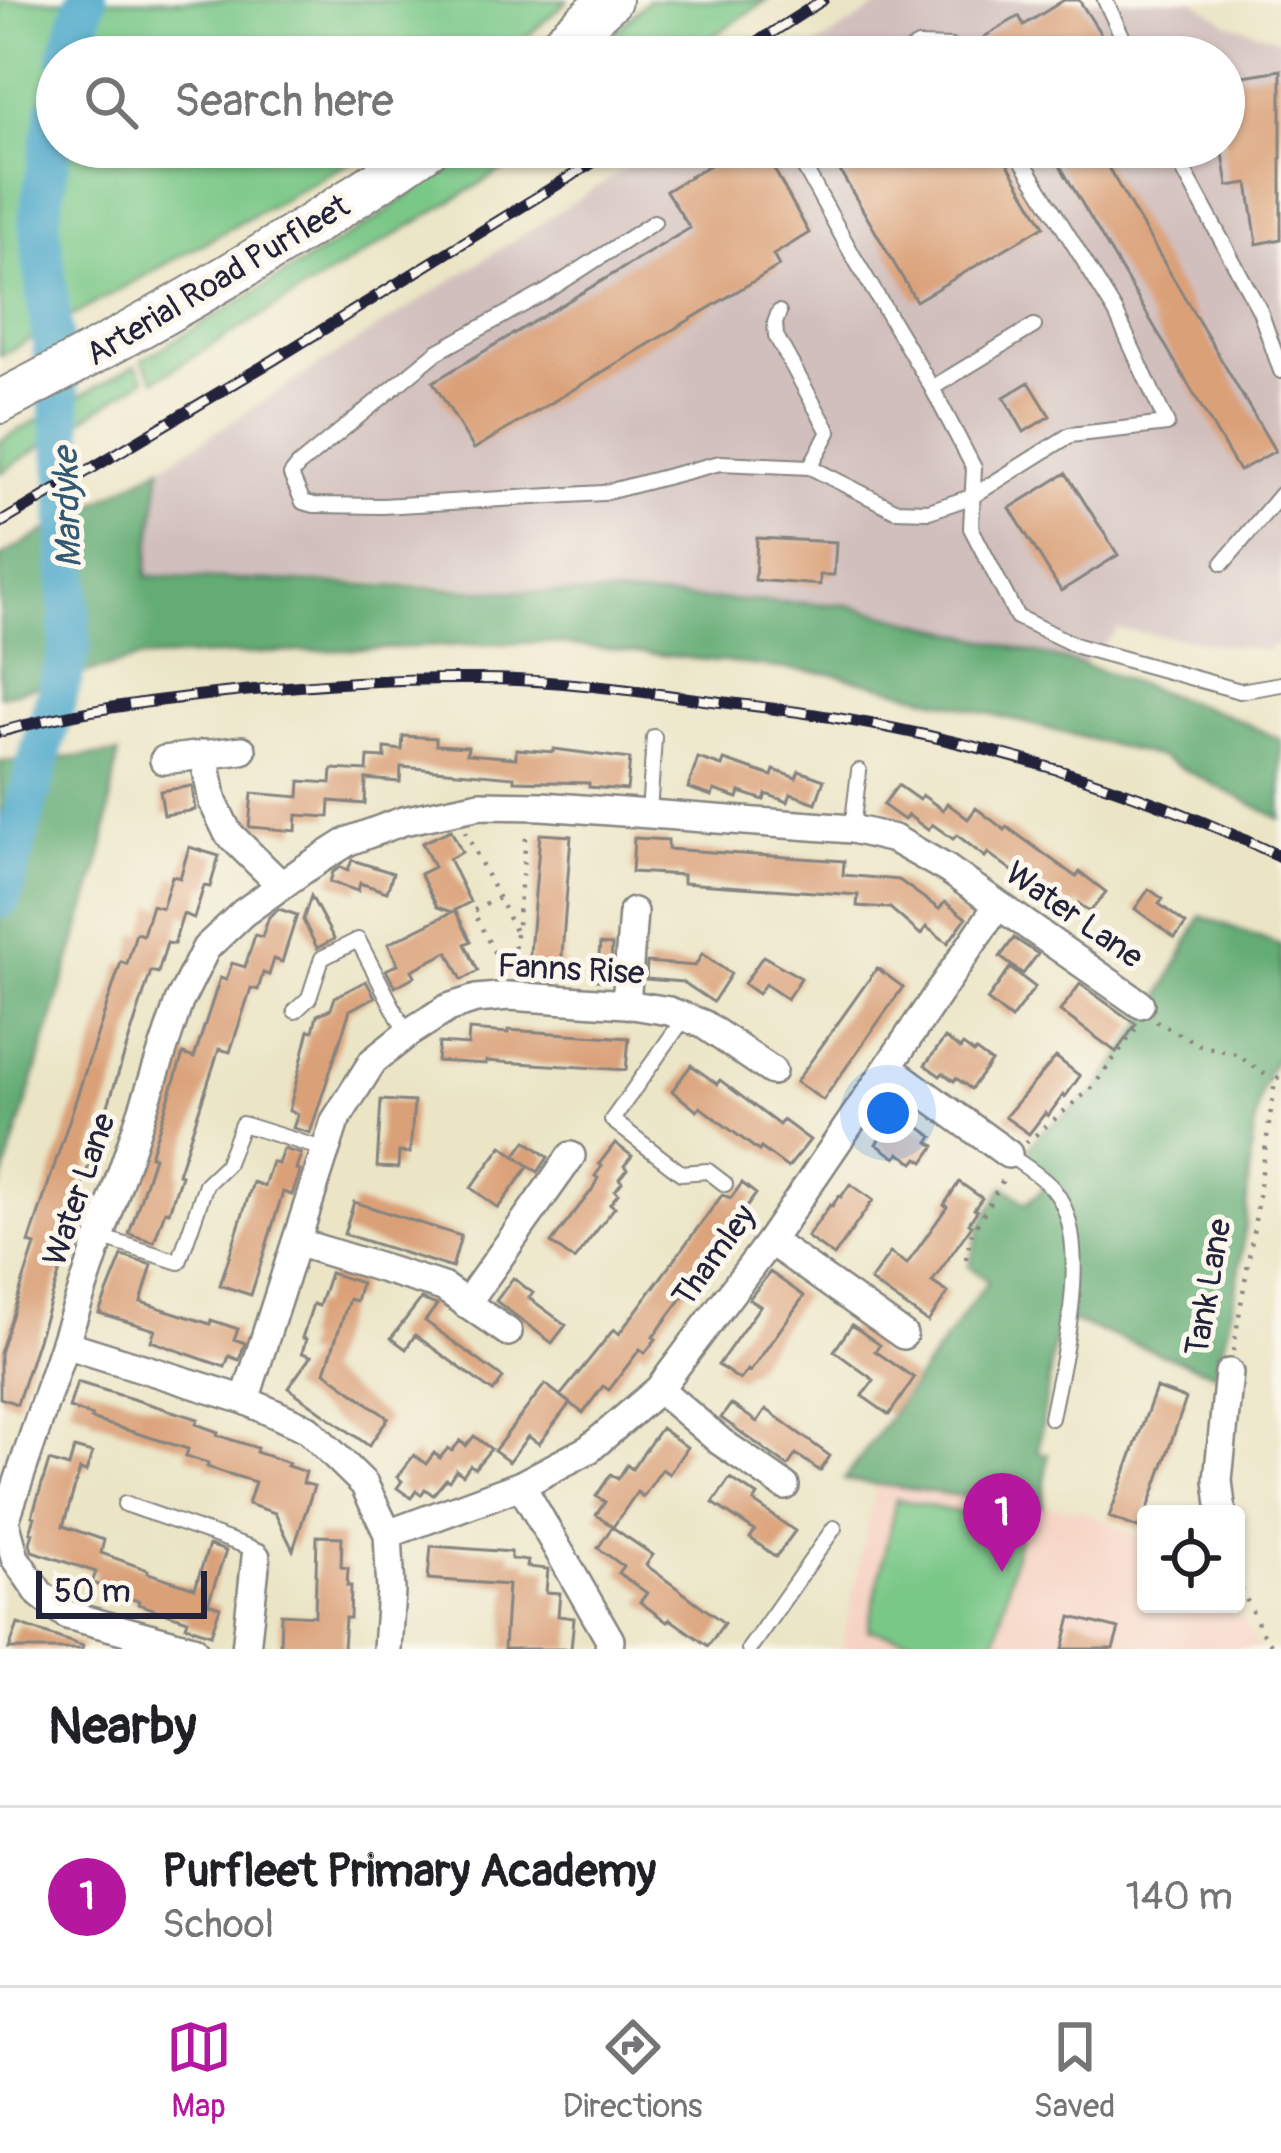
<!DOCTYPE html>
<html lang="en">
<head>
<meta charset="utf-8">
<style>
  :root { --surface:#fff; --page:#f6f6f6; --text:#202124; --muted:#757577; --line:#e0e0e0; --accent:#b5179e }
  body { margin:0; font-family:Pangolin,sans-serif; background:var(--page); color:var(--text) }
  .controls { position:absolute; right:36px; bottom:36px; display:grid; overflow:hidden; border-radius:12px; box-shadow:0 3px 9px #0004 }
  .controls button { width:108px; height:108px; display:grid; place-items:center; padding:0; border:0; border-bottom:3px solid var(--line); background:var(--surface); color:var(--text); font:60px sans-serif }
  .scale { position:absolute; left:36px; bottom:30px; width:171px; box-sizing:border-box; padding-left:12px; border:6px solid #22223b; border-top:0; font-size:33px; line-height:42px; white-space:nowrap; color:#22223b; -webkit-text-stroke:9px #fbf7ec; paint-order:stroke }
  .you { position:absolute; left:888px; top:1113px; width:42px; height:42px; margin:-30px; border:9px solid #fff; border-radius:50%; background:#1a73e8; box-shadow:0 0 0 18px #1a73e833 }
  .badge { display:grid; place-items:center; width:78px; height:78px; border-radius:50%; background:var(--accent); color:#fff; font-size:39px; font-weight:700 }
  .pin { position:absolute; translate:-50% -99px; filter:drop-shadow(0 3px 6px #0008) }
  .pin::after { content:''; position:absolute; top:63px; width:42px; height:36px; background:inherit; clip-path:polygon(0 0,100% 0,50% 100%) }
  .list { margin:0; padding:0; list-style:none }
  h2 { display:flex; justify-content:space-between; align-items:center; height:156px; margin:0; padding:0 48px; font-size:51px }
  h2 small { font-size:39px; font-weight:400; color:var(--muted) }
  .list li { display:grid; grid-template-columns:78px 1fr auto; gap:36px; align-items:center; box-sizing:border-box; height:180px; padding:0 48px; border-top:3px solid var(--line) }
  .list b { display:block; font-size:45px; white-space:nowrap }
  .list p { margin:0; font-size:39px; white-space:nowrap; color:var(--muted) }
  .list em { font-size:39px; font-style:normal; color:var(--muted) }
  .icon { flex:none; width:66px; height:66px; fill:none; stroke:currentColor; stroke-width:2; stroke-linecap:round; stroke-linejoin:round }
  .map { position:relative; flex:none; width:1281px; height:1649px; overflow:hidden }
  .search { position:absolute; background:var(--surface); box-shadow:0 3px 9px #0004; left:36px; right:36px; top:36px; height:132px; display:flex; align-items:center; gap:30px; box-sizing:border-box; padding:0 42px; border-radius:66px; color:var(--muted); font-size:45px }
  .sheet { height:336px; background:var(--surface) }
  nav { display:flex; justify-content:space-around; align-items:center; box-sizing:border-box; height:168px; border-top:3px solid var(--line); background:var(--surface); font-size:33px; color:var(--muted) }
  nav a { display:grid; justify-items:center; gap:6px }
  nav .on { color:var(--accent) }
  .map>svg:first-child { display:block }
</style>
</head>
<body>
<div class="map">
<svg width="1281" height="1649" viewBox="0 0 1281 1649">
  <rect width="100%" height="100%" fill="#fbf7ec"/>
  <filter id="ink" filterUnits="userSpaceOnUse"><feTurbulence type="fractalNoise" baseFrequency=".00833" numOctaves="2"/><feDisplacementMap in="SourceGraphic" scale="24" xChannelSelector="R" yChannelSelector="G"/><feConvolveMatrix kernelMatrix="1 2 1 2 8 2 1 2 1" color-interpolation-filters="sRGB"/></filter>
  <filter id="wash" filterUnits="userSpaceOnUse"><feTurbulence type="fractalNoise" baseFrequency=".004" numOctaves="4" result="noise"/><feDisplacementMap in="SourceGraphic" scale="48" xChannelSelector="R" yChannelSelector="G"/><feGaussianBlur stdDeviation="2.7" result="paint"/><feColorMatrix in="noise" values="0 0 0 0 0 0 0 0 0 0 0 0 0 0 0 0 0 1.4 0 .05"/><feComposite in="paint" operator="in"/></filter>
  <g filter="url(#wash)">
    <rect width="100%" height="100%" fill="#ebe5c6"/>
    <path fill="#f6d2c3" d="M876,1485L1083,1511L1146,1539V1604H1234L1260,1649H841Z"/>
    <path fill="#d1bfbd" d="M888,0H1193L1228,23L1281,40V642L1264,651L1118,629L1083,665L847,605L374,582L146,576L161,467L659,147H1224V57H799Z"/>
    <path fill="#7ac888" stroke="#4e7562" stroke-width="3" d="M0,0H568L504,57H57V147H377L0,356Z
      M648,0H767L682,57H591Z
      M474,147H541L155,380L142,360L375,220Z
      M136,365L145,379L0,473V441Z
      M896,1499L1021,1526L994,1649H955L868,1630Z"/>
    <path fill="#63ac74" stroke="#426758" stroke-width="3" d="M161,467L146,576L847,605L1083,665L1229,716L1281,740V819L1160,757L834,674L544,642L142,658L0,696V557Z
      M118,754L102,855L0,1190V762Z
      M1201,916L1281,945V1052C1247,1090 1250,1201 1242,1253C1237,1294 1225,1334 1216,1374L1058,1316L1038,1452L1048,1454L1042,1507L844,1480L988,1281L969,1266L980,1227L1004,1186L1026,1204L1041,1191L1049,1176L1023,1155L1040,1133L1095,1093L1154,1009Z"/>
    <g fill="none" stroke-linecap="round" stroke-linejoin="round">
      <path stroke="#4ba8ca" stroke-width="42" d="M69,57L86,0
        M0,898L70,648L68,478L39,221L57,111"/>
    </g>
    <g id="blocks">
      <path fill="#daa078" d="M1064,0H1079L1109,47L1093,57H996L984,37L1019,16L1024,25Z
        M1281,70V239L1257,244L1248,183L1228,186L1222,147H1224V79Z
        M740,147H762L809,233L773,255L779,266L474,449L433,382L690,228L666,191Z
        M826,147H998L1044,226L916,301Z
        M1049,147H1096L1275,451L1239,471Z
        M1029,382L1050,416L1024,432L1004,397Z
        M1066,473L1118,555L1061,591L1010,508Z
        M757,538L836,542L834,575H820V585L755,580Z
        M403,736L436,738V745L468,747L467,754L516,758V749L553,752L554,749L630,759L627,790L589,787V783L514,781V777L401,767L400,782L366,779L365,804L330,801L329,817L297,815L296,831L249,827L252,793L299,797L300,781L331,783L332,769L367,771L368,757L385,758V748L402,750Z
        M698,758L722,766L724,760L772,776L774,770L796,778L799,771L824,780L816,803L791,794L788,802L766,794L764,800L740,792L738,798L714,790L712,796L688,788Z
        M898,785L919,800L922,795L943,810L947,803L968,819L976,808L1005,830L1007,827L1076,877L1080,872L1106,892L1090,912L1078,903L1074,909L1046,889L1043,893L988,853L985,857L957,835L953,839L932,824L928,830L908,815L904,820L883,805Z
        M192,786L195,810L164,815L160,791Z
        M451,830L462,852L449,859L470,902L455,910L471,941L465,944L478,971L462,980L448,952L412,970L415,976L395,987L386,970L398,964L388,944L452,912L437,907L420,874L434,867L422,843Z
        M540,834L571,836L561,968L529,965Z
        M634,838L668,840V849L844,861L843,875L899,880L939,909L945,902L966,918L948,943L926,927L921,935L890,908L857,906L858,895L683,883V875L632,872Z
        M189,847L219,856L210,887L204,886L194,918L183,914L174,944L167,943L158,973L151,971L56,1268L61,1269L17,1404L0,1398V1353L35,1245L29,1243L121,962L127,964L136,933L143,935L152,905L162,908L172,876L180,878Z
        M352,860L393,873L387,892L360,883L358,891L330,882L333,872L341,867L348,870Z
        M1149,889L1163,899L1159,904L1186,924L1175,938L1135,909Z
        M311,896L334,939L317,948L303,920Z
        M279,909L297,915L282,962L274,959L269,975L263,973L258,990L251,988L230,1052L219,1049L178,1174L181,1175L169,1212L165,1211L154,1242L129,1234L154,1157L150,1156L183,1054L194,1058L220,978L226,980L232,963L245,967L255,935L262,937L269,917Z
        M1014,938L1038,954L1023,974L1000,957Z
        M600,944L612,945L610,981L597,980Z
        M702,954L731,974L713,1002L683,982L646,979L647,962L695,966Z
        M763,956L801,978L787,999L765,984L758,994L744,984Z
        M877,968L903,987L823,1100L796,1082Z
        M1010,968L1035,987L1011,1019L987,1000Z
        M366,981L375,997L350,1010L310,1133L293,1128L298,1114L289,1111L309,1030L313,1031L317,1015L331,1009L335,997Z
        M1080,984L1136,1024L1116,1052L1060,1011Z
        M469,1030L508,1033V1030L629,1038L626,1070L486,1061V1064L437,1061L439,1043L468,1045Z
        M945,1038L960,1049L963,1045L974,1053L976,1051L991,1062L971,1089L956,1078L954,1081L943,1073L940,1076L925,1065Z
        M1056,1057L1080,1076L1065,1097L1063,1095L1048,1116L1045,1113L1029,1134L1005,1117Z
        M691,1065L717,1084L720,1080L779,1125L783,1120L810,1140L788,1168L761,1148L759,1151L700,1107L697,1111L672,1091Z
        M381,1100L414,1102L410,1153L399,1152L398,1168L377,1167Z
        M895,1117L915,1131L918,1126L933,1137L929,1142L935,1146L924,1162L918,1158L914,1163L899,1153L896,1158L876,1144Z
        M526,1141L548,1157L538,1172L515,1156Z
        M615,1143L632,1156L624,1166L627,1169L619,1179L622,1182L615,1191L618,1194L610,1204L615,1207L574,1260L551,1243L592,1190L598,1178L595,1176L602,1166L599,1164Z
        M502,1146L529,1166L498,1208L471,1188Z
        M283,1149L301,1154L296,1169L300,1171L292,1195L283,1192L251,1295L220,1285L253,1182L264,1186L272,1162L278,1164Z
        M959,1182L982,1198L974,1209L977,1211L969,1223L972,1225L932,1282L948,1293L928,1322L870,1281L890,1253L907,1264L947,1207L944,1205Z
        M742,1183L756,1194L745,1209L747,1211L653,1337L656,1339L645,1353L640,1349L609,1390L603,1386L583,1413L560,1396L614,1329L619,1334L722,1195L731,1198Z
        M850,1184L873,1200L834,1256L807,1237L830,1205L832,1206L839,1196L841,1197Z
        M354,1202L461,1236L452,1268L344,1234Z
        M122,1256L152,1265L141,1302L210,1324L211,1320L238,1329L234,1339L245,1343L239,1360L229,1356L225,1367L199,1358L151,1341L155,1330L99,1313Z
        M770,1272L804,1296L750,1372L748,1370L740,1380L718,1365L760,1306L749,1299Z
        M330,1273L361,1283L356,1301L349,1299L325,1372L388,1418L369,1446L288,1388L311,1356L302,1353L306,1339L302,1338L313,1304L319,1306Z
        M513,1278L533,1293L529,1298L566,1325L552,1343L496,1301Z
        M421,1299L437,1305L425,1321L503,1378L493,1392L415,1335L406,1349L391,1338Z
        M852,1325L880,1345L875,1351L914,1378L889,1415L862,1396L874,1380L834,1351Z
        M77,1382L198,1419L196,1424L218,1432L217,1435L257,1448L256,1452L289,1463L287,1466L306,1472L303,1483L314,1486L293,1550L275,1513L248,1504L255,1482L207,1467L208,1463L186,1456L188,1449L91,1419L92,1416L69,1408Z
        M545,1384L570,1403L539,1444L528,1436L509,1462L494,1451Z
        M1156,1388L1186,1399L1141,1529L1109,1517Z
        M731,1404L757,1422L766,1409L830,1456L820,1471L796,1454L788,1466L721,1418Z
        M661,1428L687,1447L669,1474L662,1469L643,1497L637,1492L613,1527L596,1515L605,1502L596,1496L611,1474L618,1479L627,1465L632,1469Z
        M474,1436L491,1449L475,1468L470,1465L463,1475L456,1470L449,1481L446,1479L433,1495L425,1489L421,1495L416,1491L411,1498L397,1488L402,1481L397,1477L414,1455L426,1464L434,1453L440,1458L448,1448L452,1451L460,1441L466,1446Z
        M74,1448L92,1453L86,1472L80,1470L63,1526L104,1540L101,1553L148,1570V1573L195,1588L209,1545L226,1551L208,1603L220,1607L211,1634L186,1626L188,1620L138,1604L139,1601L115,1594L116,1590L92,1583L96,1572L32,1551L30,1543L33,1533L30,1532L35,1517L32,1516L49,1461L69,1467Z
        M730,1478L758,1496L754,1502L795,1531L776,1557L750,1538L755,1531L713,1503Z
        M612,1527L653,1555L646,1565L724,1623L708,1646L670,1619L667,1622L640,1602L647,1593L618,1573L623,1566L598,1548Z
        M317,1536L342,1537L341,1567L348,1568L347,1586H351L350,1618H345L343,1649H280L281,1614L315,1616Z
        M431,1546L511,1552V1559L528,1561L527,1567L548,1569L546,1592L560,1593L558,1616L574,1618L571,1649H504L508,1585L428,1579Z
        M1071,1617L1119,1629L1113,1649H1063Z
        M18,1624L83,1646L82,1649H9Z"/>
    </g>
  </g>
  <g filter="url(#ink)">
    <use href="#blocks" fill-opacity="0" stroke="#868480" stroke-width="3"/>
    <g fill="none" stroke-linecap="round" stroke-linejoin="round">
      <defs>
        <path id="lane" d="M1105,0L1132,57
          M899,57L918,46L951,47L957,57
          M793,147L852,254L932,388L974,468L971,528L1017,617L1077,646L1240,691L1281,684
          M1171,147L1260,311L1281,371
          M654,222L546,292L437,352L298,466L291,475L303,502L314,505L382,506L603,493L720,463L810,467L895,510L929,511L971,497L1070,435L1167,424L1116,313L1014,147
          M779,312L775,323L776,336L829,432L810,467
          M932,388L1034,326
          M1223,563L1281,494
          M649,814L654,737
          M852,829L859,771
          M295,1011L309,998L322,958L358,940L407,1034
          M685,1017L612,1120L681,1173L708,1171L725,1184
          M1008,1154C1022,1165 1042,1176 1053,1189C1095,1239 1062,1360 1051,1418
          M100,1237L179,1262L206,1184L226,1165L242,1124L326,1150
          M125,1504L252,1548L256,1557
          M749,1649L834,1528"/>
        <path id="street" d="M204,754L213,802L228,833L281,885
          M164,760L242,750
          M626,1004L633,912
          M888,1067L1008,1154
          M770,1241L903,1335
          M296,1242L443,1287L508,1332
          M466,1304L571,1156
          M65,1344L245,1400L308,1429L364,1484L388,1534L391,1591L387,1649
          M659,1389L721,1442L785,1486
          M245,1400L335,1121L373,1061L407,1034L448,1008L476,999L509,996L626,1004L669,1011L703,1024L772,1071
          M521,1485L610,1640L609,1649
          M1222,1514L1218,1480L1229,1373
          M388,1534L521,1485L589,1449L659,1389L770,1241L998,905
          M193,1649L67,1615L40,1594L15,1558L5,1521L179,1002L206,948L243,913L303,870L349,841L403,821L480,805L542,806L852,829L894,839L947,869L1140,1004
          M246,1649L256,1557"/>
        <path id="primary" d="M547,57L610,0
          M0,402C148,326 292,242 429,147"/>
      </defs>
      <use href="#lane" stroke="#868480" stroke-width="18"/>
      <use href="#street" stroke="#868480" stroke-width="32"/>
      <use href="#primary" stroke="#868480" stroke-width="46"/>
      <path stroke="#868480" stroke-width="4.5" stroke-dasharray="3 9" stroke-linecap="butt" d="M465,831L516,933
        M498,898L473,911L504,971
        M512,972L527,829
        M1156,1021L1199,1045L1236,1054L1273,1080
        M1026,1143L1093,1087L1137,1027
        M966,1259L971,1235L1004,1178
        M1233,1351L1253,1234L1275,1082L1281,1074
        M1236,1578L1263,1634L1275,1649"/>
      <use href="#lane" stroke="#fff" stroke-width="14"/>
      <use href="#street" stroke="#fff" stroke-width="27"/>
      <use href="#primary" stroke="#fff" stroke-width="42"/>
      <defs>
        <path id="rail" d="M734,57L823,0
          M0,523L272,361L618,147
          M0,732C73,711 149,701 224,693C308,684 393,678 478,679C554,679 630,690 704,700C746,705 789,710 831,717C984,742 1141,789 1281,857"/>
      </defs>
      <use href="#rail" stroke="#22223b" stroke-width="12"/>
      <use href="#rail" stroke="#fbf7ec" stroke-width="8" stroke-dasharray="22" stroke-linecap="butt"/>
    </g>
  </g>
  <g text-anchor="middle" stroke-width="10" stroke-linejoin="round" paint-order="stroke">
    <g font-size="33" fill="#22223b" stroke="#fbf7ec">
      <text transform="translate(217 279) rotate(-31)" y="12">Arterial Road Purfleet</text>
      <text transform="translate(1075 914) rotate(35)" y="12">Water Lane</text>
      <text transform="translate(571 968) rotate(3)" y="12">Fanns Rise</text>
      <text transform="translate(78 1189) rotate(-71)" y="12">Water Lane</text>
      <text transform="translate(713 1255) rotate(-54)" y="12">Thamley</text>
      <text transform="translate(1207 1287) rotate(-80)" y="12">Tank Lane</text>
    </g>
    <g font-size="36" font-style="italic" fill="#325874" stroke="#fbf7ec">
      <text transform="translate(66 508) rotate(-92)" y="13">Mardyke</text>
    </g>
  </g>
</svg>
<div class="controls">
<button><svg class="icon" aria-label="locate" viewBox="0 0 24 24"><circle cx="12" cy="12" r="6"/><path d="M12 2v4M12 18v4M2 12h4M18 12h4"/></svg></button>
</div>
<div class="scale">50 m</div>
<div class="you"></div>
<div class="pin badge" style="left:1002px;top:1572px">1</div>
<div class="search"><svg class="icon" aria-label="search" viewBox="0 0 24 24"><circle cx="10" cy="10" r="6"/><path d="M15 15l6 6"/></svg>Search here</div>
</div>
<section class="sheet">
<h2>Nearby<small></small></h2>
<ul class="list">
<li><span class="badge">1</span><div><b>Purfleet Primary Academy</b><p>School</p></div><em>140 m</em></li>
</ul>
</section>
<nav>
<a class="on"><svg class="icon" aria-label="map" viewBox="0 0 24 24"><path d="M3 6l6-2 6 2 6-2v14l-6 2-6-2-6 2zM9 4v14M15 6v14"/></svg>Map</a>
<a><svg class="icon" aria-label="directions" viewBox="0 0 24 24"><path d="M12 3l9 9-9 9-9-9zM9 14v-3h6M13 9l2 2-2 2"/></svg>Directions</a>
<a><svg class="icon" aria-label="saved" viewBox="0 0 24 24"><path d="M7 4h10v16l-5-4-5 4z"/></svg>Saved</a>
</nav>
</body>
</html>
